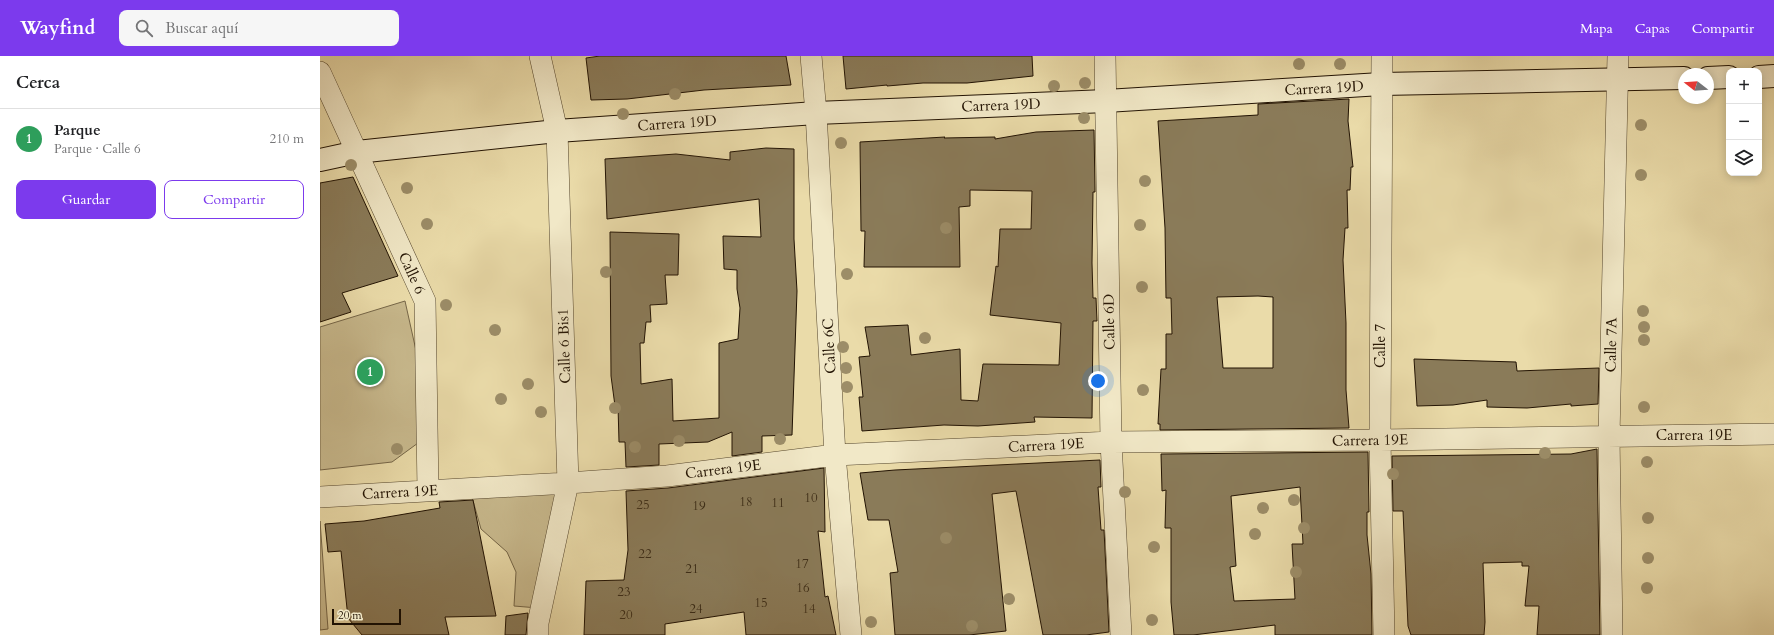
<!DOCTYPE html>
<html lang="es">
<head>
<meta charset="utf-8">
<style>
  :root { --surface:#fff; --page:#f6f6f6; --text:#202124; --muted:#757577; --line:#e0e0e0; --accent:#7c3aed }
  body { margin:0; font-family:Cardo,serif; background:var(--page); color:var(--text) }
  .controls { position:absolute; right:12px; top:12px; display:grid; overflow:hidden; border-radius:8px; box-shadow:0 2px 10px #0003 }
  .controls button { width:36px; height:36px; display:grid; place-items:center; padding:0; border:0; border-bottom:1px solid var(--line); background:var(--surface); color:var(--text); font:20px sans-serif }
  .compass { position:absolute; left:1358px; top:12px; width:36px; height:36px; border-radius:50%; background:var(--surface); box-shadow:0 2px 10px #0003; rotate:287deg }
  .scale { position:absolute; left:12px; bottom:10px; width:69px; box-sizing:border-box; padding-left:4px; border:2px solid #221303; border-top:0; font-size:11px; line-height:14px; white-space:nowrap; color:#221303; -webkit-text-stroke:3px #f1e8c7; paint-order:stroke }
  .you { position:absolute; left:778px; top:325px; width:14px; height:14px; margin:-10px; border:3px solid #fff; border-radius:50%; background:#1a73e8; box-shadow:0 0 0 6px #1a73e833 }
  .badge { display:grid; place-items:center; width:26px; height:26px; border-radius:50%; background:var(--accent); color:#fff; font-size:13px; font-weight:700 }
  .pin { position:absolute; translate:-50% -50%; border:2px solid #fff; box-shadow:0 1px 4px #0006 }
  .list { margin:0; padding:0; list-style:none }
  h2 { display:flex; justify-content:space-between; align-items:center; height:52px; margin:0; padding:0 16px; font-size:17px }
  h2 small { font-size:13px; font-weight:400; color:var(--muted) }
  .list li { display:grid; grid-template-columns:26px 1fr auto; gap:12px; align-items:center; box-sizing:border-box; height:60px; padding:0 16px; border-top:1px solid var(--line) }
  .list b { display:block; font-size:15px; white-space:nowrap }
  .list p { margin:0; font-size:13px; white-space:nowrap; color:var(--muted) }
  .list em { font-size:13px; font-style:normal; color:var(--muted) }
  .actions { display:flex; gap:8px; padding:12px 16px }
  .actions a { flex:1; padding:9px 0; border:1px solid var(--accent); border-radius:8px; text-align:center; font-size:14px; color:var(--accent) }
  .actions .main { background:var(--accent); color:#fff }
  .icon { flex:none; width:22px; height:22px; fill:none; stroke:currentColor; stroke-width:2; stroke-linecap:round; stroke-linejoin:round }
  .map { position:relative; flex:none; width:1454px; height:579px; overflow:hidden }
  header { display:flex; align-items:center; gap:24px; box-sizing:border-box; height:56px; padding:0 20px; background:var(--accent); color:#fff }
  header strong { font-size:19px }
  nav { display:flex; gap:22px; margin-inline-start:auto; font-size:14px }
  .search { width:280px; height:36px; background:var(--page); display:flex; align-items:center; gap:10px; box-sizing:border-box; padding:0 14px; border-radius:8px; color:var(--muted); font-size:15px }
  main { display:flex }
  aside { flex:1; background:var(--surface) }
  .map>svg:first-child { display:block }
</style>
</head>
<body>
<header>
<strong>Wayfind</strong>
<div class="search"><svg class="icon" aria-label="search" viewBox="0 0 24 24"><circle cx="10" cy="10" r="6"/><path d="M15 15l6 6"/></svg>Buscar aquí</div>
<nav><a>Mapa</a><a>Capas</a><a>Compartir</a></nav>
</header>
<main>
<aside>
<h2>Cerca<small></small></h2>
<ul class="list">
<li><span class="badge" style="background:#2e9e5b">1</span><div><b>Parque</b><p>Parque · Calle 6</p></div><em>210 m</em></li>
</ul>
<div class="actions"><a class="main">Guardar</a><a>Compartir</a></div>
</aside>
<div class="map">
<svg width="1454" height="579" viewBox="0 0 1454 579">
  <rect width="100%" height="100%" fill="#eadba9"/>
  <filter id="stains"><feTurbulence type="fractalNoise" baseFrequency=".005" numOctaves="4"/><feColorMatrix values="0 0 0 0 .2 0 0 0 0 .09 0 0 0 0 .02 0 0 0 .5 -.17"/></filter>
  <radialGradient id="worn" r=".72"><stop offset=".6" stop-color="#630" stop-opacity="0"/><stop offset="1" stop-color="#630" stop-opacity=".3"/></radialGradient>
  <path fill="#c8b98d" stroke="#756648" d="M85,245L111,362L98,387L72,406L0,414V271Z
    M239,432L218,552L194,550L196,516L187,496L161,473L152,441Z
    M0,465L8,573L0,574Z"/>
  <path fill="#8a7b59" stroke="#221303" fill-rule="evenodd" d="M280,0H466L471,29L384,34L307,43L271,44L266,2Z
    M523,0H712L713,20L647,27H603L567,30V29L526,33Z
    M1029,43L1028,65L1033,111H1031L1030,134H1027L1028,172H1025L1023,204L1026,267V334L1029,372L840,374V368H838L841,313H846V278H852L851,242H846L845,172L838,65L938,59V48ZM938,240L953,241V312H903L897,241Z
    M774,74L775,133V136H773L772,207L773,242H776L777,265H773L772,362L714,361L715,366L658,370L624,369L542,375L539,341H543L539,301L550,300L545,271L588,269L591,299L640,293L641,344L658,345L663,308L739,309L741,267L670,259L676,210L678,211L680,173H711L712,135L650,134V150L639,151L640,211H544L545,175H541L540,86L625,81L624,82L675,81V83L716,76Z
    M446,92L474,93V183L477,235L472,379L442,380V396L412,400V376L388,386L339,388V409L306,411L305,386H299L298,350H295L291,320L290,176L359,178L358,219H345L347,248L330,249L331,266H326L324,287H320L321,328L352,323L353,365L399,362V287L418,283L420,252L417,233V214L404,213L403,180L441,181L439,143L287,163L285,103L356,98L410,104V96Z
    M33,121L78,220L22,237L31,256L0,266V127Z
    M1094,303L1196,306L1197,315L1279,312L1278,348L1251,350V348L1207,352L1167,351V344L1133,349L1097,350Z
    M1277,393L1280,579H1217L1219,550H1205L1209,510H1202V506L1163,507L1165,566L1164,579H1091L1088,570L1083,455H1073L1072,400L1251,398Z
    M1048,396L1049,456H1047V479L1051,518L1052,579H955V569L873,579H854L851,546V472H845L846,434L842,435L841,398ZM980,431L983,488H972L975,543L914,545L910,511L916,510L911,440Z
    M780,404L781,431H778L781,474H784L789,576L766,579H723L696,435L672,438L686,575L649,579H575L570,517L578,516L569,464H548L540,417L575,414Z
    M504,412L505,476L498,475L505,541L508,540L516,579H426L424,556L345,568V579H264L266,525L304,524L308,494L306,435L348,432Z
    M153,444L176,560L125,561L129,579H42L28,562L21,495L8,496L5,468L44,465L120,452L119,446Z
    M208,557L206,579H185L186,560Z"/>
  <g fill="none" stroke-linecap="round" stroke-linejoin="round">
    <defs>
      <path id="street" d="M491,0L496,57L515,399L531,579
        M785,0L791,386L801,579
        M1062,0L1060,384L1064,579
        M0,16L105,245L108,434
        M0,441L248,427L347,420L515,399L791,386L1060,384L1454,378
        M218,579V567L248,427L237,75L220,0
        M1292,579L1289,380L1298,0"/>
      <path id="secondary" d="M1439,21L1454,20
        M1388,22L1409,21
        M0,104L37,96L237,75L496,57L786,45L1061,28L1364,22"/>
    </defs>
    <use href="#street" stroke="#54452c" stroke-width="22"/>
    <use href="#secondary" stroke="#221303" stroke-width="24"/>
    <use href="#street" stroke="#f1e8c7" stroke-width="21"/>
    <use href="#secondary" stroke="#f1e8c7" stroke-width="22"/>
  </g>
  <g fill="#9c8d68">
    <circle cx="979" cy="8" r="6"/>
    <circle cx="1020" cy="8" r="6"/>
    <circle cx="765" cy="27" r="6"/>
    <circle cx="734" cy="30" r="6"/>
    <circle cx="355" cy="38" r="6"/>
    <circle cx="303" cy="58" r="6"/>
    <circle cx="764" cy="62" r="6"/>
    <circle cx="1321" cy="69" r="6"/>
    <circle cx="521" cy="87" r="6"/>
    <circle cx="31" cy="109" r="6"/>
    <circle cx="1321" cy="119" r="6"/>
    <circle cx="825" cy="125" r="6"/>
    <circle cx="87" cy="132" r="6"/>
    <circle cx="107" cy="168" r="6"/>
    <circle cx="820" cy="169" r="6"/>
    <circle cx="626" cy="172" r="6"/>
    <circle cx="286" cy="216" r="6"/>
    <circle cx="527" cy="218" r="6"/>
    <circle cx="822" cy="231" r="6"/>
    <circle cx="126" cy="249" r="6"/>
    <circle cx="1323" cy="255" r="6"/>
    <circle cx="1324" cy="271" r="6"/>
    <circle cx="175" cy="274" r="6"/>
    <circle cx="605" cy="282" r="6"/>
    <circle cx="1324" cy="284" r="6"/>
    <circle cx="523" cy="291" r="6"/>
    <circle cx="526" cy="312" r="6"/>
    <circle cx="208" cy="328" r="6"/>
    <circle cx="527" cy="331" r="6"/>
    <circle cx="823" cy="334" r="6"/>
    <circle cx="181" cy="343" r="6"/>
    <circle cx="1324" cy="351" r="6"/>
    <circle cx="295" cy="352" r="6"/>
    <circle cx="221" cy="356" r="6"/>
    <circle cx="460" cy="383" r="6"/>
    <circle cx="359" cy="385" r="6"/>
    <circle cx="315" cy="391" r="6"/>
    <circle cx="77" cy="393" r="6"/>
    <circle cx="1225" cy="397" r="6"/>
    <circle cx="1327" cy="406" r="6"/>
    <circle cx="1073" cy="418" r="6"/>
    <circle cx="805" cy="436" r="6"/>
    <circle cx="974" cy="444" r="6"/>
    <circle cx="943" cy="452" r="6"/>
    <circle cx="1328" cy="462" r="6"/>
    <circle cx="984" cy="472" r="6"/>
    <circle cx="935" cy="478" r="6"/>
    <circle cx="626" cy="482" r="6"/>
    <circle cx="834" cy="491" r="6"/>
    <circle cx="1328" cy="502" r="6"/>
    <circle cx="976" cy="516" r="6"/>
    <circle cx="1327" cy="532" r="6"/>
    <circle cx="689" cy="543" r="6"/>
    <circle cx="832" cy="564" r="6"/>
    <circle cx="551" cy="566" r="6"/>
    <circle cx="652" cy="570" r="6"/>
  </g>
  <g text-anchor="middle" stroke-width="3" stroke-linejoin="round" paint-order="stroke">
    <g font-size="13" fill="#3c2d18">
      <text x="491" y="446">10</text>
      <text x="426" y="450">18</text>
      <text x="458" y="451">11</text>
      <text x="323" y="453">25</text>
      <text x="379" y="454">19</text>
      <text x="325" y="502">22</text>
      <text x="482" y="512">17</text>
      <text x="372" y="517">21</text>
      <text x="483" y="536">16</text>
      <text x="304" y="540">23</text>
      <text x="441" y="551">15</text>
      <text x="376" y="557">24</text>
      <text x="489" y="557">14</text>
      <text x="306" y="563">20</text>
    </g>
    <g font-size="15" fill="#221303" stroke="#f1e8c7">
      <text transform="translate(1004 32) rotate(-3)" y="5">Carrera 19D</text>
      <text transform="translate(681 49) rotate(-2)" y="5">Carrera 19D</text>
      <text transform="translate(357 67) rotate(-4)" y="5">Carrera 19D</text>
      <text transform="translate(92 217) rotate(65)" y="5">Calle 6</text>
      <text transform="translate(789 266) rotate(-91)" y="5">Calle 6D</text>
      <text transform="translate(1291 289) rotate(-89)" y="5">Calle 7A</text>
      <text transform="translate(244 290) rotate(-92)" y="5">Calle 6 Bis1</text>
      <text transform="translate(509 290) rotate(-93)" y="5">Calle 6C</text>
      <text transform="translate(1060 290) rotate(-90)" y="5">Calle 7</text>
      <text x="1374" y="384">Carrera 19E</text>
      <text transform="translate(1050 384) rotate(-1)" y="5">Carrera 19E</text>
      <text transform="translate(726 389) rotate(-3)" y="5">Carrera 19E</text>
      <text transform="translate(403 413) rotate(-7)" y="5">Carrera 19E</text>
      <text transform="translate(80 436) rotate(-3)" y="5">Carrera 19E</text>
    </g>
  </g>
  <rect width="100%" height="100%" filter="url(#stains)"/>
  <rect width="100%" height="100%" fill="url(#worn)"/>
</svg>
<div class="controls">
<button>+</button>
<button>−</button>
<button><svg class="icon" aria-label="layers" viewBox="0 0 24 24"><path d="M12 4l9 5-9 5-9-5zM3 14l9 5 9-5"/></svg></button>
</div>
<svg class="compass" viewBox="-18 -18 36 36"><path d="M0-13l5 13h-10z" fill="#e53935"/><path d="M0 13l5-13h-10z" fill="#757577"/></svg>
<div class="scale">20 m</div>
<div class="you"></div>
<div class="pin badge" style="left:50px;top:316px;background:#2e9e5b">1</div>
</div>
</main>
</body>
</html>
